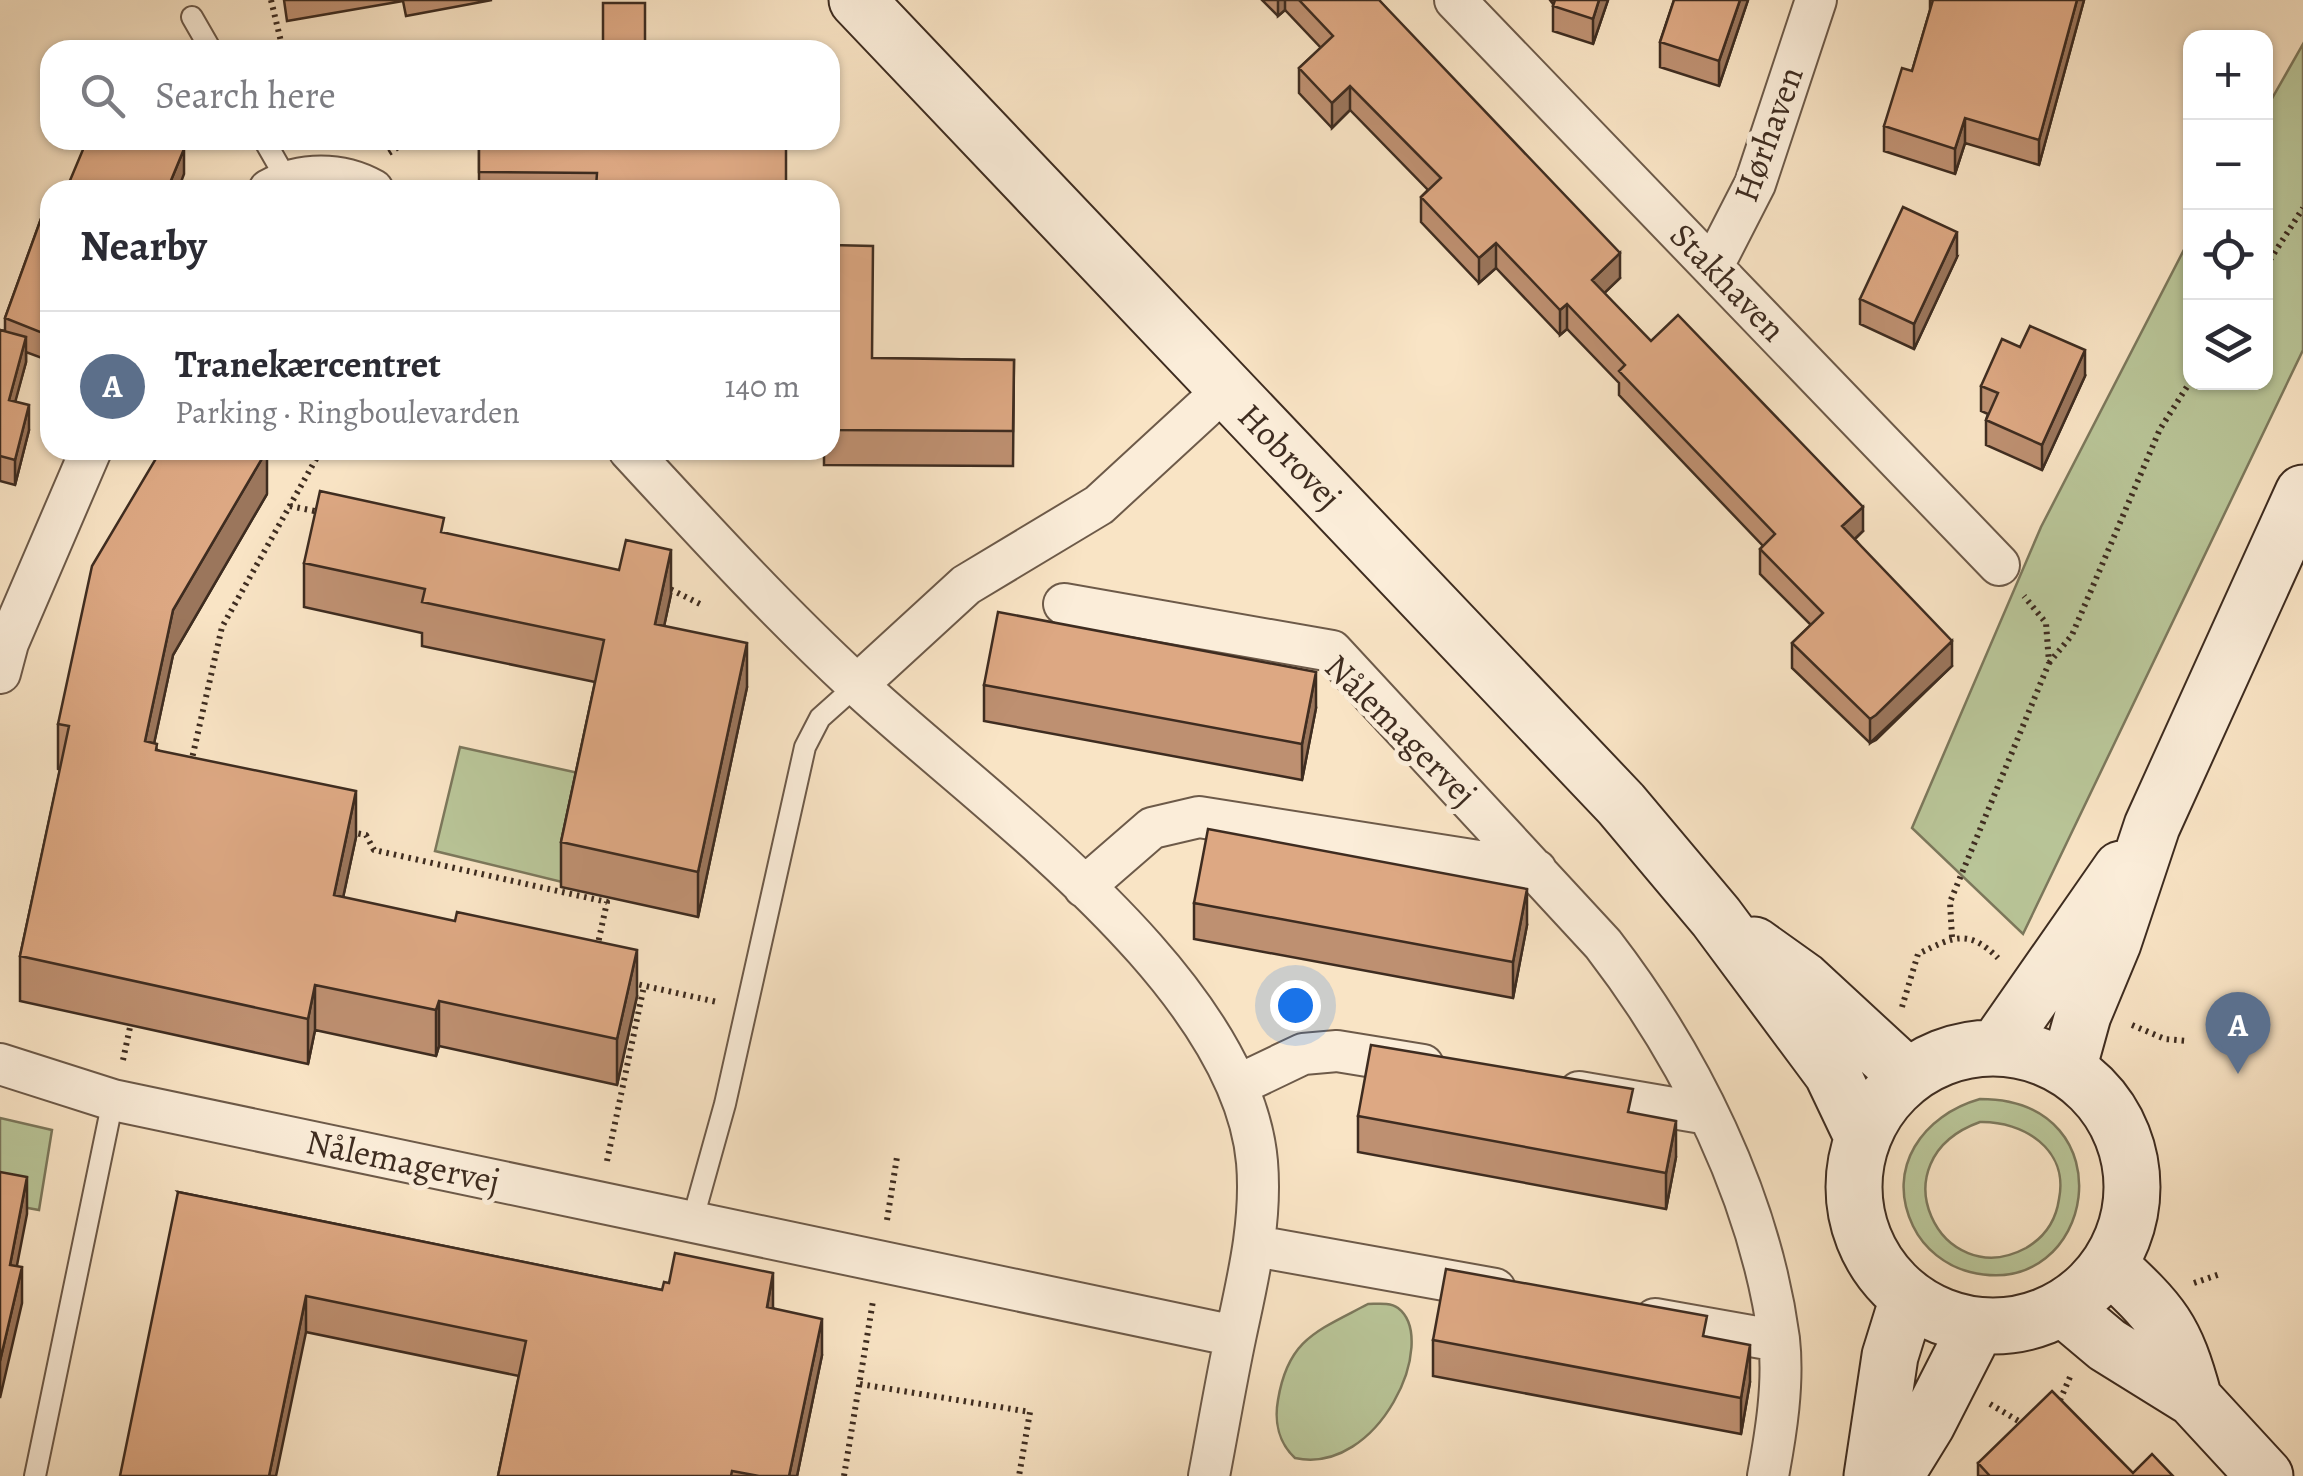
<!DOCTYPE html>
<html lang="en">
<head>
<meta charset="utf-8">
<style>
  :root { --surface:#fff; --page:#f2f2f3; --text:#2b2b33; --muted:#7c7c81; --line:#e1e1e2; --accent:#0b8043 }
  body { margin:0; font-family:Alegreya,serif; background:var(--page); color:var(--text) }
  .controls { position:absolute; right:30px; top:30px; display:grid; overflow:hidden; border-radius:20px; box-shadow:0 2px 8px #0004 }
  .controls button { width:90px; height:90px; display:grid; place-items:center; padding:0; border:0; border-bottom:2px solid var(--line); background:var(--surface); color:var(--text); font:50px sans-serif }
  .you { position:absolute; left:1295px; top:1005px; width:35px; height:35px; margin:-25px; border:8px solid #fff; border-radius:50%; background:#1a73e8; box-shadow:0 0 0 15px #1a73e833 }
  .badge { display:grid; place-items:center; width:65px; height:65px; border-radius:50%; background:var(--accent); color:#fff; font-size:32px; font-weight:700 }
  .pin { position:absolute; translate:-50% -82px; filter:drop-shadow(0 2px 5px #0008) }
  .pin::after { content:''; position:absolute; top:52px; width:35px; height:30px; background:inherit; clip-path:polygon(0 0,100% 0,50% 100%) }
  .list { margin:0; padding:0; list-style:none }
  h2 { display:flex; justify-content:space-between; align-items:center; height:130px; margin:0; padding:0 40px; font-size:42px }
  h2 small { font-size:32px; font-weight:400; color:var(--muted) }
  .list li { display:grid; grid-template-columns:65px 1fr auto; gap:30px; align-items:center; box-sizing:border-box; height:150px; padding:0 40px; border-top:2px solid var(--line) }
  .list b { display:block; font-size:38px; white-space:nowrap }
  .list p { margin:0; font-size:32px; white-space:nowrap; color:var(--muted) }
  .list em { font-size:32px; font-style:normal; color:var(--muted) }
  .icon { flex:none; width:55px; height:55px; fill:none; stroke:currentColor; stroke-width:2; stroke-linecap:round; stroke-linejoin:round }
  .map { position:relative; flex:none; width:2303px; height:1476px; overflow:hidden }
  .search { position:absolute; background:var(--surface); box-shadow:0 2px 8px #0004; left:40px; top:40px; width:800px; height:110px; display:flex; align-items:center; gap:25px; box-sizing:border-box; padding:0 35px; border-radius:30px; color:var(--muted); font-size:38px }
  .panel { position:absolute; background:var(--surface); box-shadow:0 2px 8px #0004; left:40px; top:180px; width:800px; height:280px; border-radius:30px }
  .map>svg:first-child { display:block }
</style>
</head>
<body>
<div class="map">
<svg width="2303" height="1476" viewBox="0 0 2303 1476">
  <rect width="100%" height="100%" fill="#f9e4c5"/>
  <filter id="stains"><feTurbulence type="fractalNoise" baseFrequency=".002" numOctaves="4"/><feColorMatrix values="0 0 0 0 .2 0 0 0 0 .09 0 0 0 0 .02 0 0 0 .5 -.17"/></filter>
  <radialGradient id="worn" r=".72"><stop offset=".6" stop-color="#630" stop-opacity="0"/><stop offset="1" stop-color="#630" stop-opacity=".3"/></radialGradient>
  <path fill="#b9c598" stroke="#7c785c" stroke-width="2.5" fill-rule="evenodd" d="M2303,44V350L2023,934L1912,828L2041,527L2190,238V382H2266V109Z
    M460,747L583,774L562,882L435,851Z
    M1980,1099C2130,1099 2096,1303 1970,1272C1946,1266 1924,1249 1913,1226C1885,1168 1923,1115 1980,1099ZM1980,1122C2023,1121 2069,1149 2059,1199C2056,1220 2045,1237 2026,1248C1941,1294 1874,1160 1980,1122Z
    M0,1118L52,1130L39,1210L0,1203Z
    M1368,1304C1377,1304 1390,1302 1398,1308C1440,1340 1379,1476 1295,1458C1279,1443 1274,1422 1278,1400C1288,1339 1317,1331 1368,1304Z"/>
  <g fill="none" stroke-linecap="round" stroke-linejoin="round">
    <defs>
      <path id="lane" d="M192,17L211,50
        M264,140L287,180
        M692,1222L725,1104L805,747L820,718L857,685
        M35,1476L113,1100"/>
      <path id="street" d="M1455,0L1999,565
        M269,190C301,172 341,172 373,190
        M1713,266L1755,184L1816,0
        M629,450C703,530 776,610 856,684C981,801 1241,980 1257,1162C1262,1221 1248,1278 1236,1334C1226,1381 1218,1429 1209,1476
        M1064,604L1332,651L1603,944C1690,1057 1760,1197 1779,1339C1784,1383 1776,1433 1768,1476
        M0,673L8,643L91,450
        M857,685L966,585L1099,505L1225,389
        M1084,887L1152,828L1199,817L1536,870
        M0,1064L113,1100L1235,1336
        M1238,1085L1303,1054L1337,1051L1423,1065
        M1579,1092L1708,1114
        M1255,1246L1495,1289
        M1655,1319L1779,1341"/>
      <path id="secondary" d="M857,0L1621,804L1716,917L1832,1073L1862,1136
        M1754,945L1803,980L1907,1076
        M1997,1047L2121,869
        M1854 1187a139 139 0 1 1 278 0a139 139 0 1 1-278 0Z
        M2068,1069L2083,1015L2113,943L2152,826L2303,493
        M2109,1265C2162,1314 2175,1328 2194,1399
        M2063,1308L2107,1345L2194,1399L2265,1476
        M1872,1476L1890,1356L1908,1298
        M1895,1476L1927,1424L1977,1326"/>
    </defs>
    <use href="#lane" stroke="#6d5a49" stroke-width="24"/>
    <use href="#street" stroke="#6d5a49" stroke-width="44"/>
    <use href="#secondary" stroke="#3e2c20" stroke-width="59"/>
    <path stroke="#3e2c20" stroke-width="6" stroke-dasharray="2.5 5" stroke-linecap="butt" d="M271,0L283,50
      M389,153L409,140
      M2266,266L2303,208
      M290,506L324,513
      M664,586L702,605
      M2049,663L2072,635L2160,429L2190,382
      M191,763L222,627L321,450
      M351,832L366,835L374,850L607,902L597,948
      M1952,937L1950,902L2049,663L2046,623L2024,596
      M632,983L717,1002
      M1902,1007L1918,954C1953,937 1968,928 1998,958
      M2132,1025L2165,1039L2187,1041
      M123,1060L132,1018
      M607,1161L644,986
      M887,1220L897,1157
      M2194,1283L2220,1274
      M860,1384L1030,1412L1019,1476
      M1990,1404L2027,1426
      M2057,1407L2070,1377
      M844,1476L873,1301"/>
    <use href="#lane" stroke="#fbedd9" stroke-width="20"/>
    <use href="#street" stroke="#fbedd9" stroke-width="40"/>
    <use href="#secondary" stroke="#fbedd9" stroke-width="55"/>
  </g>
  <path fill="#be9071" stroke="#3e2c20" stroke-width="2.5" d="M284,0H492L406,16L403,1L287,21Z
    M1262,0H1379L1620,278L1604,293L1651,341L1863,531L1855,539L1952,666L1876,740L1870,743L1792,668V643L1811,625L1760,574V549L1763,546L1619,395V383L1567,329L1560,335L1496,268L1479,283L1421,222V197L1428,190L1350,110L1332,128L1299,93V68L1321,48L1285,10L1278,16Z
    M1550,0H1608L1593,44L1553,31V4Z
    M1674,0H1748L1719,86L1660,67V42Z
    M1930,0H2084L2039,165L1965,143L1955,174L1884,151V126L1912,71L1930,10Z
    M479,140L786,190H479Z
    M50,194V361L26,352V362L15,401L29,430L15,485L0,481V330L5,331V318Z
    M830,245L872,358L1014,360L1013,466L824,465V450H830Z
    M1957,257L1914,349L1860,324V299Z
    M2085,376L2042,470L1986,445V420L1988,414L1981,411V386Z
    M267,494L173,655L154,743L157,750L356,837L343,897L637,996L617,1085L439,1046L436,1056L315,1030L308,1064L20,1001V956L60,770L58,769V724Z
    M444,533L671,594L664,626L747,687L698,917L561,887V842L595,682L422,646V633L304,607V563Z
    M984,685L1316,708L1302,780L984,721Z
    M1194,903L1527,925L1513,998L1194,939Z
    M1633,1113L1676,1157L1666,1209L1358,1152V1116Z
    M178,1192L662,1290L773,1308L822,1355L797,1476H498L519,1376L306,1332Z
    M1707,1337L1750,1382L1741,1434L1433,1376V1340Z
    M1978,1463L2133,1473L2173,1476H1978Z"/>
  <path fill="#9b765c" stroke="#3e2c20" stroke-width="2.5" d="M1278,0H1285V10L1278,16Z
    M1599,0H1608L1593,44V19Z
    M1740,0H1748L1719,86V61Z
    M2077,0H2084L2039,165V140Z
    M1350,86V110L1332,128V103Z
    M1965,118V143L1955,174V149Z
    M184,149V174L178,190H167Z
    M1957,232V257L1914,349V324Z
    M1496,243V268L1479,283V258Z
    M1620,253V278L1592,305V280Z
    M1567,304V329L1560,335V310Z
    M26,337V362L9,425V400Z
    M2085,350V376L2042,470V445Z
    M29,405V430L15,485V460Z
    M267,450V494L173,655L145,786V741L173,610Z
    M1863,507V531L1842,551V526Z
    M671,550V594L655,668V624Z
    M1952,641V666L1870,743V719Z
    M747,643V687L698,917V872Z
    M1316,672V708L1302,780V744Z
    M356,791V837L334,940V895Z
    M1527,889V925L1513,998V962Z
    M637,950V996L617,1085V1039Z
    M315,985V1030L308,1064V1019Z
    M439,1001V1046L436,1056V1010Z
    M1676,1121V1157L1666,1209V1173Z
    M27,1177V1214L10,1301V1265Z
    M22,1267V1303L0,1398V1361Z
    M773,1273V1310L767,1307Z
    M306,1296V1332L276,1476H269Z
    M822,1319V1355L797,1476H789Z
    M1750,1345V1382L1741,1434V1398Z"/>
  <path fill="#dda883" stroke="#3e2c20" stroke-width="2.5" d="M1299,0H1379L1620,253L1592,280L1651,341L1678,315L1863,507L1842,526L1952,641L1876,715L1870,719L1792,643L1823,613L1760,549L1775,534L1619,371L1625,365L1567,304L1560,310L1496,243L1479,258L1421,197L1441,178L1350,86L1332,103L1299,68L1333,36Z
    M1555,0H1599L1593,19L1553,6Z
    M1674,0H1740L1719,61L1660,42Z
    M1933,0H2077L2039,140L1965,118L1955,149L1884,126L1902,68L1912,71Z
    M603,3H645V50H603Z
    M87,140H167L166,142L184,149L167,190H66Z
    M479,140H786V190L596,188L597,173L479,172Z
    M300,183L312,190H295Z
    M50,194V336L5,318Z
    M1903,207L1957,232L1914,324L1860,299Z
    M830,245L873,246L872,358L1014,360L1013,431L830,430Z
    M2030,326L2085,350L2042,445L1986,420L1998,393L1981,386L2002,339L2020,347Z
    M0,330L26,337L9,400L29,405L15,460L0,456Z
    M161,450H267L173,610L145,741L157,744L156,750L356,791L334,895L455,921L457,912L637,950L617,1039L439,1001L436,1010L315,985L308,1019L20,956L69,726L58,724L92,566Z
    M320,491L444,518L441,532L619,570L626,540L671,550L655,624L747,643L698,872L561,842L604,640L422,602L425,589L304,563Z
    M998,612L1316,672L1302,744L984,685Z
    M1208,829L1527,889L1513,962L1194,903Z
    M1371,1045L1633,1089L1628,1112L1676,1121L1666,1173L1358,1116Z
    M0,1172L27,1177L10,1265L22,1267L0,1361Z
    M178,1192L662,1290L664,1282L669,1283L675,1253L773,1273L767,1307L822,1319L789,1476H759L732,1471L731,1476H498L526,1341L306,1296L269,1476H120Z
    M1446,1269L1707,1316L1703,1336L1750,1345L1741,1398L1433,1340Z
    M2052,1391L2133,1473L2152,1454L2173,1476H1990L1978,1463Z"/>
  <g text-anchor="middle" stroke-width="10" stroke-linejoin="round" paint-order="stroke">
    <g font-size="35" fill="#3e2c20" stroke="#fbedd9">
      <text transform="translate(1768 134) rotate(-70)" y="12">Hørhaven</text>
      <text transform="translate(1728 282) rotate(46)" y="12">Stakhaven</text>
      <text transform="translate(1290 456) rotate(46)" y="12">Hobrovej</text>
      <text transform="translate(1401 730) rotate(45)" y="12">Nålemagervej</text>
      <text transform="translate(403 1161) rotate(12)" y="12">Nålemagervej</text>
    </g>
  </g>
  <rect width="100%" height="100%" filter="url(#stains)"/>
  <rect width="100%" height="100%" fill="url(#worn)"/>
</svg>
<div class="controls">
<button>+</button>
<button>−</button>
<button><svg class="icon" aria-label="locate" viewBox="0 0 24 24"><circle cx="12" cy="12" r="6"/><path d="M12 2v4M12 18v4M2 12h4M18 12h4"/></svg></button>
<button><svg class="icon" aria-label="layers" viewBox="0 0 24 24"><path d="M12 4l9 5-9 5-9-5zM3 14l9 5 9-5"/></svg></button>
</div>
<div class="you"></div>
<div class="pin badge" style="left:2238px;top:1074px;background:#5c6f8a">A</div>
<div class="search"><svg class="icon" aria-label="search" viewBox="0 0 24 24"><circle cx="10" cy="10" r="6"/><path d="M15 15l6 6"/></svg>Search here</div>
<section class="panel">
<h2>Nearby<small></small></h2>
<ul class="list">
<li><span class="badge" style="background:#5c6f8a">A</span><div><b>Tranekærcentret</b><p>Parking · Ringboulevarden</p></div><em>140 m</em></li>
</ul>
</section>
</div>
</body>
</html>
